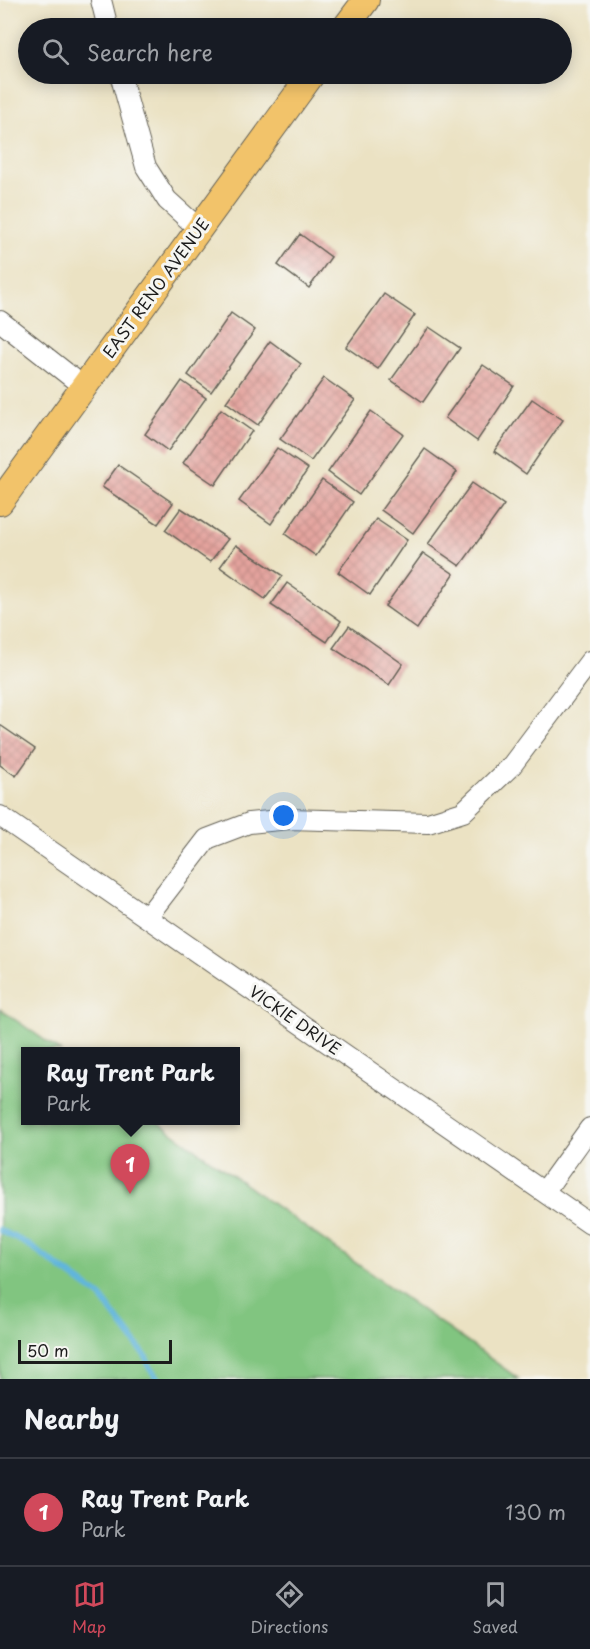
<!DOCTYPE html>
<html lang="en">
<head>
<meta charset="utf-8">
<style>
  :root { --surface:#171b24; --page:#242831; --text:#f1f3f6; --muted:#9ea1a6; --line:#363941; --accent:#d1495b }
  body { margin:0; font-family:"Playpen Sans",sans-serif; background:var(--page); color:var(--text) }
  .scale { position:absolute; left:18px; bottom:15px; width:154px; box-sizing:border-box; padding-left:6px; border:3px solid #1c1c1c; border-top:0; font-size:16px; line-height:21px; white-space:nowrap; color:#1c1c1c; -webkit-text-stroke:4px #f6f6f2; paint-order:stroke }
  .you { position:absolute; left:284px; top:816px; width:21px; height:21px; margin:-15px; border:4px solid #fff; border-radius:50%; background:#1a73e8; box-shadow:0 0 0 9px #1a73e833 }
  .badge { display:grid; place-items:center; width:39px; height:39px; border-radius:50%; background:var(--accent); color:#fff; font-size:20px; font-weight:700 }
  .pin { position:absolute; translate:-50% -50px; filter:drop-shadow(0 2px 3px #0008) }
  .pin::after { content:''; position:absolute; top:32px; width:21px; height:18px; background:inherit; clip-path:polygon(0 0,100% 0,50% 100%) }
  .popup { position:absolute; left:21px; top:1047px; width:219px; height:78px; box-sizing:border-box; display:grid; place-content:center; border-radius:0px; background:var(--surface); filter:drop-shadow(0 2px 4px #0005); font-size:20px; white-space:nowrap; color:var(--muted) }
  .popup b { font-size:22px; color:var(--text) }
  .popup::after { content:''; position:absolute; left:50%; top:100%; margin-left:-12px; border:12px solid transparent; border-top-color:var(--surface) }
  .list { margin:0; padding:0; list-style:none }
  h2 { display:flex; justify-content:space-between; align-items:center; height:78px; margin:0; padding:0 24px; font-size:26px }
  h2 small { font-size:20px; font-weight:400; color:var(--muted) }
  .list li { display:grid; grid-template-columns:39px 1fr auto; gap:18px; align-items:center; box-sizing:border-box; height:108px; padding:0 24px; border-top:2px solid var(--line) }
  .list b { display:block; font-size:22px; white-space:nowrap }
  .list p { margin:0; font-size:20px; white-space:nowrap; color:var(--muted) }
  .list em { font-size:20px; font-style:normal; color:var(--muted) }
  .icon { flex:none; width:33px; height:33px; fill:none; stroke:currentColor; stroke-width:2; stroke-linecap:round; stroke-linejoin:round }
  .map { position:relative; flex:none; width:590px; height:1379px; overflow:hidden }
  .search { position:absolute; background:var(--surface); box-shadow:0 3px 15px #0003; left:18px; right:18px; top:18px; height:66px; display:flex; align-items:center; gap:15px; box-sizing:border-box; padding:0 21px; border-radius:33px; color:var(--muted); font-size:22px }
  .sheet { height:186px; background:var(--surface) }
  nav { display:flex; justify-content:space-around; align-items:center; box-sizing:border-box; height:84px; border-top:2px solid var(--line); background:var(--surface); font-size:16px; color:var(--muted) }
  nav a { display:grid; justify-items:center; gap:3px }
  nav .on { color:var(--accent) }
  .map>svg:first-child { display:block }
</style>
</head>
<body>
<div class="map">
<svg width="590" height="1379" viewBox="0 0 590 1379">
  <defs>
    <pattern id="building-cross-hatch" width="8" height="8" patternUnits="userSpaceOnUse" patternTransform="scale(1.5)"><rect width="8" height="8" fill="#e4a39d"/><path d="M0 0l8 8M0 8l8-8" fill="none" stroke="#c38c87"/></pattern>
  </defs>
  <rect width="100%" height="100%" fill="#f6f6f2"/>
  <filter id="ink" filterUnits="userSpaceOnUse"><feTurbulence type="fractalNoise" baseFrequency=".0167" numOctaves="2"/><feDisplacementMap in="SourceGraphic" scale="12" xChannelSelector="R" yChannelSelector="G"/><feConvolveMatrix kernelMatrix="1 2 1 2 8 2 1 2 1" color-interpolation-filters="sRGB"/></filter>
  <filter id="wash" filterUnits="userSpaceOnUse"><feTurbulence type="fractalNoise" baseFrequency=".008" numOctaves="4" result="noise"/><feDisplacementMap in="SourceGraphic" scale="24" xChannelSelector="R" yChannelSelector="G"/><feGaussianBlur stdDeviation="1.35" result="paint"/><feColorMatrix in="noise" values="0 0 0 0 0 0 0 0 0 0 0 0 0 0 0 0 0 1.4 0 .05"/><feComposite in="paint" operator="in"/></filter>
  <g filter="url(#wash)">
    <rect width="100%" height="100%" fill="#ebe2c3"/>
    <path fill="#81c580" stroke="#4e704e" stroke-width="1.5" d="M0,1009L60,1051L25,1052V1120L156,1121L519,1379H0Z"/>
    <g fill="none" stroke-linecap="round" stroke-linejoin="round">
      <path stroke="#60b5dc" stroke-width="6" d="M0,1230L27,1244L101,1297L146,1357L149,1365L158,1379"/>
    </g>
    <g id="blocks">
      <path fill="url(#building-cross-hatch)" d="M300,234L331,257L309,288L278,265Z
        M384,294L415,315L378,369L346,347Z
        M231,313L255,330L211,392L188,375Z
        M429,327L460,348L423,402L391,380Z
        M270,341L301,364L258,425L226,402Z
        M483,365L514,386L477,441L445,418Z
        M324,378L355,400L311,461L280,439Z
        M182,381L206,398L168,451L145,434Z
        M532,399L563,420L526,474L494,451Z
        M221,409L252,431L215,485L183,463Z
        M371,411L403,434L359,495L328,472Z
        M277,448L308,469L271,524L239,501Z
        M425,449L457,472L413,533L381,510Z
        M118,465L173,503L158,524L102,487Z
        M322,480L353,502L316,556L285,534Z
        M472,483L504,505L460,566L428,544Z
        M181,508L228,539L210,562L165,530Z
        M376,519L407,540L370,595L338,572Z
        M236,545L283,576L265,599L220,567Z
        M423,553L454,574L417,629L385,606Z
        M287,583L341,621L327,642L271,605Z
        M349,626L403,664L389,685L333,648Z
        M0,725L35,749L16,776L0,765Z"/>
    </g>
  </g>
  <g filter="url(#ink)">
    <use href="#blocks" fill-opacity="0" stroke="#646156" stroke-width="1.5"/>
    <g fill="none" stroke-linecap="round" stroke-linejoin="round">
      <defs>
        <path id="minor" d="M101,0L108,28
          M120,74L146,167L167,200L199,229
          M0,321L84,387
          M0,816L590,1224
          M147,917L207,839L249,823L289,819L428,823L463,812L512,765L590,661
          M544,1192L590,1128"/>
        <path id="major" d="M345,28L366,0
          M0,502L312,74"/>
      </defs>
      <use href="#minor" stroke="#646156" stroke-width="22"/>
      <use href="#major" stroke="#646156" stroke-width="28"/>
      <use href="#minor" stroke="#fff" stroke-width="20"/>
      <use href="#major" stroke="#f2c36a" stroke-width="26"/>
    </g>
  </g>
  <g text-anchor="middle" stroke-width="6" stroke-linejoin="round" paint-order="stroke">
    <g font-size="16" fill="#1c1c1c" stroke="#f6f6f2">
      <text transform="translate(156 288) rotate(-54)" y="6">EAST RENO AVENUE</text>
      <text transform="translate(295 1020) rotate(35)" y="6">VICKIE DRIVE</text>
    </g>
  </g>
</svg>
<div class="scale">50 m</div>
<div class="you"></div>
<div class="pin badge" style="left:130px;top:1194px">1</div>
<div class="popup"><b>Ray Trent Park</b>Park</div>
<div class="search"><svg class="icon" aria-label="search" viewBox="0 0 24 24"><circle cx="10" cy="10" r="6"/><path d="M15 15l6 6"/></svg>Search here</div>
</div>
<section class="sheet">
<h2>Nearby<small></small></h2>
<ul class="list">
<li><span class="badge">1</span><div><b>Ray Trent Park</b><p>Park</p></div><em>130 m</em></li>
</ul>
</section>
<nav>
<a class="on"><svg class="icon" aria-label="map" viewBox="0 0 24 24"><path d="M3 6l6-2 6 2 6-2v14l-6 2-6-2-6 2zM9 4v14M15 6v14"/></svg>Map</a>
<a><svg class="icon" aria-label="directions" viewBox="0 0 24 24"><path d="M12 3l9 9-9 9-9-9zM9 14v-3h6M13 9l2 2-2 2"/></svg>Directions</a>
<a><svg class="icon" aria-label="saved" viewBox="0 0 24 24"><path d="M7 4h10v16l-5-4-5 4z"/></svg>Saved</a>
</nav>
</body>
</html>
